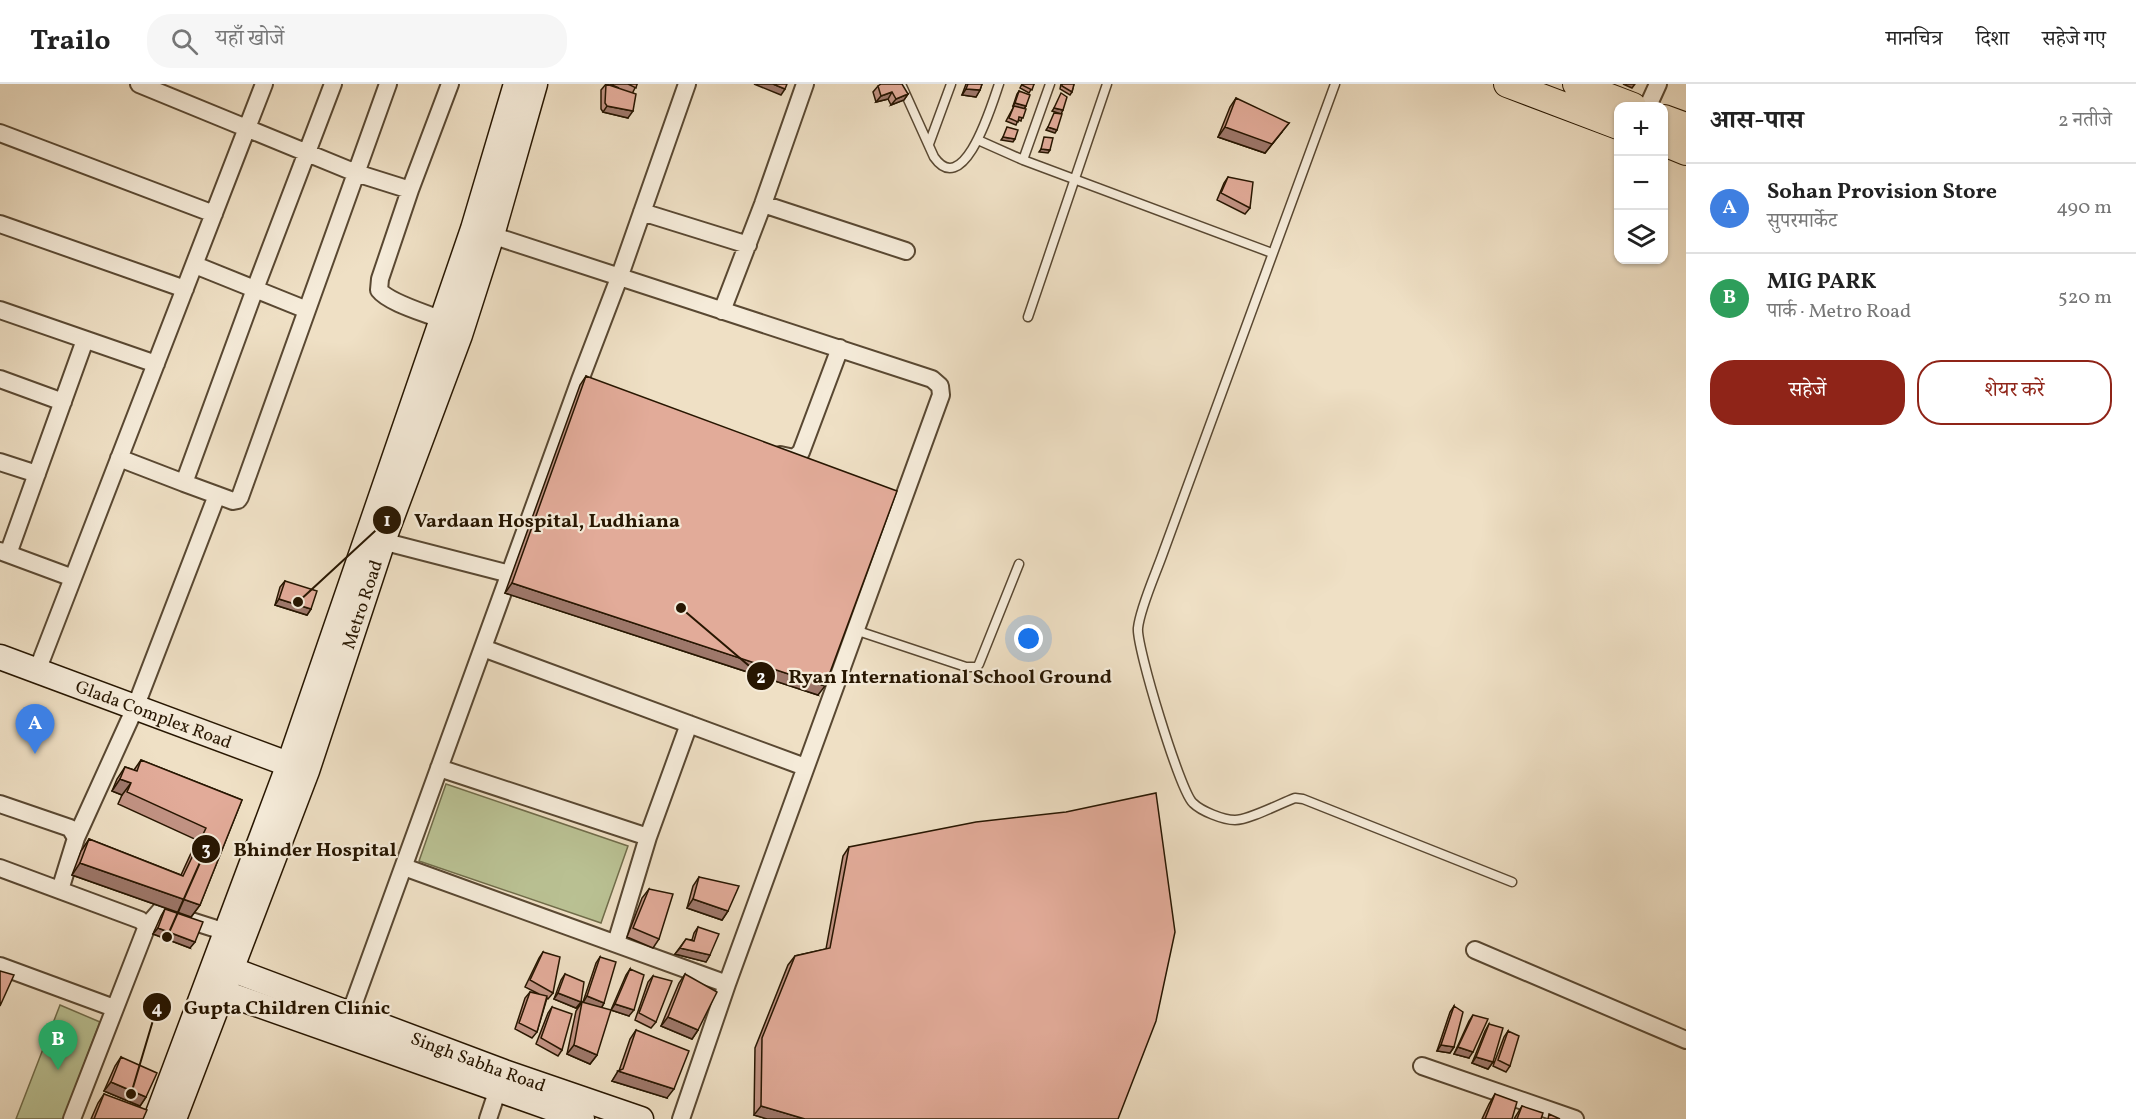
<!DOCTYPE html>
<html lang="hi">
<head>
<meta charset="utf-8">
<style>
  :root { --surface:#fff; --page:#f6f6f6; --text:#222; --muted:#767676; --line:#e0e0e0; --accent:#8f2418 }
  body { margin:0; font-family:Vollkorn,"Noto Serif Devanagari",serif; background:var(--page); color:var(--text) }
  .controls { position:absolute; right:18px; top:18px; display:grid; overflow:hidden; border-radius:12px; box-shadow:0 2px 4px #0004 }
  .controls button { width:54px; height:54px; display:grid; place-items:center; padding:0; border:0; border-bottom:2px solid var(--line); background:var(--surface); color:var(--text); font:30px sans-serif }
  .you { position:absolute; left:1029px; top:555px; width:21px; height:21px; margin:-15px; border:4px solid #fff; border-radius:50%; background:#1a73e8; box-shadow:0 0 0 9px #1a73e833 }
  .badge { display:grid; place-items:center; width:39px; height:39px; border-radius:50%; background:var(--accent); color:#fff; font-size:20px; font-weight:700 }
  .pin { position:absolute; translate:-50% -50px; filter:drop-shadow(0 2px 3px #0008) }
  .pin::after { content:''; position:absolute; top:32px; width:21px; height:18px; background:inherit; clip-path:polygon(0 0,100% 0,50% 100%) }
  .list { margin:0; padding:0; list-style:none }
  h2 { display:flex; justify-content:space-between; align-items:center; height:78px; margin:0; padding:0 24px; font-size:26px }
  h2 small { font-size:20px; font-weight:400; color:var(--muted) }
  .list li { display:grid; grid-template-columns:39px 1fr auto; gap:18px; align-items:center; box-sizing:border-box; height:90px; padding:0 24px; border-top:2px solid var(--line) }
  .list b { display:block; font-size:22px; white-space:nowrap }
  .list p { margin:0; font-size:20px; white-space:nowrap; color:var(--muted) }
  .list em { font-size:20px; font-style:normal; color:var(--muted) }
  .actions { display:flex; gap:12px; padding:18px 24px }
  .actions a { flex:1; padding:14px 0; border:2px solid var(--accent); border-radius:24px; text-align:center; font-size:21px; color:var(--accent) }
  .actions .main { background:var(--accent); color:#fff }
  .icon { flex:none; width:33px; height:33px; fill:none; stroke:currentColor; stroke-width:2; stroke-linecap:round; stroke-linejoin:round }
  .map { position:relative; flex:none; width:1686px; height:1035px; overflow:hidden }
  header { display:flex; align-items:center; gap:36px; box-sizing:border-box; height:84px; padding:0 30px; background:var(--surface); border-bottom:2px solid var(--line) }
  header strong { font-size:28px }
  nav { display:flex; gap:33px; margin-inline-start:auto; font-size:21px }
  .search { width:420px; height:54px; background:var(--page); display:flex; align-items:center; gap:15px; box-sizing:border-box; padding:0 21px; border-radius:24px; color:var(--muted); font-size:22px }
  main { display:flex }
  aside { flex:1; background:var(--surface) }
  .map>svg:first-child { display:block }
</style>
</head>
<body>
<header>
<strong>Trailo</strong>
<div class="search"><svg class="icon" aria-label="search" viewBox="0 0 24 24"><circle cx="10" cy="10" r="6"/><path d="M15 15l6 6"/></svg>यहाँ खोजें</div>
<nav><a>मानचित्र</a><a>दिशा</a><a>सहेजे गए</a></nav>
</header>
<main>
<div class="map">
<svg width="1686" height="1035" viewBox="0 0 1686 1035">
  <rect width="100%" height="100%" fill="#efe0c5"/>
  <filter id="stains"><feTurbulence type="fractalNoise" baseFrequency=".00333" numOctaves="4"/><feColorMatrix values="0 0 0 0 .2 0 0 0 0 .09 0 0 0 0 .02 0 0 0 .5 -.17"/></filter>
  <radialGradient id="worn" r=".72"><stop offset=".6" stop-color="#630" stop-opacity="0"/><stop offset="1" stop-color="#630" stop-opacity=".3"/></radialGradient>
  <path fill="#bac294" stroke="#706c4a" stroke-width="1.5" d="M446,700L628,762L601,839L419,777Z
    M60,921L100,938L63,1035H16Z"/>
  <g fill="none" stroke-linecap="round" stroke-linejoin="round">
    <defs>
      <path id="lane" d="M901,0L934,73C964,116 992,20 999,0
        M1335,0L1163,469C1156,489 1140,524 1138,544C1136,562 1180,707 1193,719C1201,727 1223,736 1235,736C1249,736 1281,719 1295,714L1303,715L1512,798
        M978,56L1023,76L1272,169
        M929,60L951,0
        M1023,76L1050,0
        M1028,233L1107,0
        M855,546L966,583H977L979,580L1019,480"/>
      <path id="street" d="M139,0L356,89L410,106L450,0
        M333,0L255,205L184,399L233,417L238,416L240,413L388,0
        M1648,22L1658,0
        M0,49L214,130
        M410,106L380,195L379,206C389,219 426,229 442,236
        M763,120L906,167
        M642,128L748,161
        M0,140L185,205
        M482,148L932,295L940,302L941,311L727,900L681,1035
        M195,181L307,226
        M0,226L156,280
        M722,227L763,120L805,0
        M0,295L63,318
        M780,371L794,374L801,368L840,264
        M119,374L184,399
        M0,378L37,390
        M374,455L510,490
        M0,467L73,494
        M8,470L85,256
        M483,564L805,683
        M37,587L264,0
        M439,684L648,753
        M0,720L70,744L76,754L60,806
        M76,754L135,624L217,411
        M404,783L727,900
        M0,784L140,836L147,842L72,1035
        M147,842L160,827L226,848
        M616,859L648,753L689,640
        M1475,866L1686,956
        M0,882L114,924
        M347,938L580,296L619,194L687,0
        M1422,982L1575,1035
        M488,1035L501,996"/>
      <g id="secondary">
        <path id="s1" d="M0,573L304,686"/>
        <path id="s2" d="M217,880L504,988L641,1035"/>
        <path d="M208,903L582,1035"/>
        <path d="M156,1035L289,680L473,145L516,0"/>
        <path id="s3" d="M174,1035L307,687L383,457L460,251L492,151L535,0"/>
      </g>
      <path id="primary" d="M1507,0L1618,42
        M1576,0L1633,22
        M1664,34L1686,42
        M1664,59L1686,68"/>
    </defs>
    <use href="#lane" stroke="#594832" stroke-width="11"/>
    <use href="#street" stroke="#594832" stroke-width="20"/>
    <use href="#secondary" stroke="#271601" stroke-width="27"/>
    <use href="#primary" stroke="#271601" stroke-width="28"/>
    <use href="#lane" stroke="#f5ebd9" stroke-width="8"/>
    <use href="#street" stroke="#f5ebd9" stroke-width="16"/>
    <use href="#secondary" stroke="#f5ebd9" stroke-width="24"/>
    <use href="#primary" stroke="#efe0c5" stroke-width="26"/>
  </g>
  <path fill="#c29384" stroke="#271601" stroke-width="1.5" d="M606,0L619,4L610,0H637L633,8L628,34L603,28L601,25V6Z
    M966,0H982L980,6L976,13L962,11Z
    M1022,0H1034L1029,9L1020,4Z
    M1061,0H1074L1072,8L1070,11L1060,5Z
    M878,2L908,10L904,16L891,21L888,15L876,18L873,8Z
    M1019,7L1026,22L1024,25L1021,37L1018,36L1016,41L1006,37L1014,22H1013L1017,10Z
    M1236,14L1282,48L1265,69L1218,53L1230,23Z
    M1228,93L1250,124L1245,130L1217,116L1224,99Z
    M586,292L818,611L505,509L580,301Z
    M285,497L311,525L307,531L275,521L280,503Z
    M141,676L242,716L200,821L191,833L72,791L81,767L89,755L181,791L197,756L118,720L122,711L112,707L117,695L125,683L134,686Z
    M849,763L1118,1035H767L754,1031L755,964L788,881L795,872L826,865L843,772Z
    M699,793L728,827L722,836L687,824L693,802Z
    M649,805L659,855L653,864L627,853L642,814Z
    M165,825L190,864L153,850L161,832Z
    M698,843L710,871L706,878L675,870L686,855L692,856L694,849Z
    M543,868L553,909L548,915L547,914L537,948L532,954L515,945L525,914L530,908L539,910L525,903L539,874Z
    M600,873L604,919L602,923L597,971L590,980L567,970L576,927L582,918H583L596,879Z
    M630,885L629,932L611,926L626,891Z
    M565,890L581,918L576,924L554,915L561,896Z
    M685,890L698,946L692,955L661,942L679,899Z
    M653,892L656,938L651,944L635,936L648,898Z
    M1454,922V963L1450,969L1437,967L1450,928Z
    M552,923L562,966L558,972L536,960L548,929Z
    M1473,931L1469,974L1454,970L1469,937Z
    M1489,940L1493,978L1488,985L1472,979L1485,947Z
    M636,946L667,1014L612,997L619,987L630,955Z
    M1508,947L1510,982L1506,988L1493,982L1504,953Z
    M121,973L146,1013L140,1022L104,1007L115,982Z
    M104,1010L143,1035H91L98,1019Z
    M1495,1010L1512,1035H1482L1489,1020Z
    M1522,1022L1541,1035H1514Z"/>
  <path fill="#9e786b" stroke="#271601" stroke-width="1.5" d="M754,0H773L785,5L781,11Z
    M1623,0H1635L1632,4Z
    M966,5L980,6L976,13L962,11Z
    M892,8L888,15L876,18L881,12Z
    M908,10L904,16L891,21L896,15Z
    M1015,19L1026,22L1024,25L1013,22Z
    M607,22L633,27L628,34L603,28Z
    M1054,24L1063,26L1061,30L1052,27Z
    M1289,39L1265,69L1218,53L1225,43Z
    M1048,43L1057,46L1055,49L1046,46Z
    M1003,53L1015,55L1013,58L1001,56Z
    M1041,65L1050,66L1048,69L1039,68Z
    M512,499L825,602L818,611L505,509Z
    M279,515L311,525L307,531L275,521Z
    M120,695L131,699L122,711L112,707Z
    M80,779L200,821L191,833L72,791Z
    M693,815L728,827L722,836L687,824Z
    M158,844L195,858L190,864L153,850Z
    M680,864L710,871L706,878L675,870Z
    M558,909L581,918L576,924L554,915Z
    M587,912L604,919L600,926L583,919Z
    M615,920L634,926L629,932L611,926Z
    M668,933L698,946L692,955L661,942Z
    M574,961L597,971L590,980L567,970Z
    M1441,961L1454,963L1450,969L1437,967Z
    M1458,963L1473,968L1469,974L1454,970Z
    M1476,973L1493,978L1488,985L1472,979Z
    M618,987L674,1005L667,1014L612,997Z
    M111,998L146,1013L140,1022L104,1007Z
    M761,1022L805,1035H767L754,1031Z"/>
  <path fill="#e2ab99" stroke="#271601" stroke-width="1.5" d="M606,0L636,10L633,27L607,22L605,19Z
    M628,0H637L636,4Z
    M773,0H787L785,5Z
    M881,0H902L908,10L896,15L892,8L881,12L878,2Z
    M968,0H982L980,6L966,5Z
    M1023,0H1034L1032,6L1022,1Z
    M1062,0H1074L1072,8L1062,2Z
    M1019,7L1030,11L1026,22L1015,19Z
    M1061,9L1067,13L1063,26L1054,24Z
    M1236,14L1289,39L1272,60L1225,43Z
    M1014,22L1026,25L1023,34L1019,33L1018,38L1009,34Z
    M1054,29L1062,30L1057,46L1048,43Z
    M1007,43L1018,46L1015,55L1003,53Z
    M1044,53L1053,54L1050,66L1041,65Z
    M1228,93L1253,98L1250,124L1221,109Z
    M586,292L897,407L825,602L512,499Z
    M285,497L317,507L311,525L279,515Z
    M141,676L242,716L200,821L80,779L89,755L183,792L206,744L127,708L131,699L120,695L125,683L137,687Z
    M1156,709L1175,848L1156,937L1118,1035H805L761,1022L762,954L795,872L830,864L849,763L976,738L1066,728Z
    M699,793L739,802L728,827L693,815Z
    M649,805L673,810L659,855L633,844Z
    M165,825L203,838L195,858L158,844Z
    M698,843L719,850L710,871L680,864L686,855L694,857Z
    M543,868L560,873L553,909L530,896Z
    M600,873L616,878L604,919L587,912Z
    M630,885L644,891L634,926L615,920Z
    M0,887L14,891L0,922Z
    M565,890L584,898L581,918L558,909Z
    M685,890L717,908L698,946L668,933Z
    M653,892L672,897L656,938L639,929Z
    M530,908L547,912L537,948L519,939Z
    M582,918L611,926L597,971L574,961Z
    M1454,922L1463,928L1454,963L1441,961Z
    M552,923L572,930L562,966L541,954Z
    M1473,931L1488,935L1473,968L1458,963Z
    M1489,940L1503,944L1493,978L1476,973Z
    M636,946L689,967L674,1005L618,987L623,985Z
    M1508,947L1519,952L1510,982L1498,976Z
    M121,973L157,989L146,1013L111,998Z
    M104,1010L147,1026L143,1035H94Z
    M1495,1010L1517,1018L1512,1035H1485Z
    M1522,1022L1543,1029L1541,1035H1517Z
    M1549,1030L1560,1035H1548Z"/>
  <g text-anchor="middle" stroke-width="4.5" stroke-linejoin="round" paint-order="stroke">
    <g font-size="18" fill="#271601" stroke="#f5ebd9">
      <text dy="6" stroke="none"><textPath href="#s3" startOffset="548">Metro Road</textPath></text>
      <text dy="6" stroke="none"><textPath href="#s1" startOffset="164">Glada Complex Road</textPath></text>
      <text dy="6" stroke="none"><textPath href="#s2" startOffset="279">Singh Sabha Road</textPath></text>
    </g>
  </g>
  <path fill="none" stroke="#271601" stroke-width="2" d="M298 518L387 436M681 524L761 592M167 853L206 765M131 1010L157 923"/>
  <g fill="#271601" stroke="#f5ebd9" stroke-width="2">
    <circle cx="298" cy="518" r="6"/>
    <circle cx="681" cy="524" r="6"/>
    <circle cx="167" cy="853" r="6"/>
    <circle cx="131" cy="1010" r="6"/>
    <circle cx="387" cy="436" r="15"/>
    <circle cx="761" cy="592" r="15"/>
    <circle cx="206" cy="765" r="15"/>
    <circle cx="157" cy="923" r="15"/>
  </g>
  <g font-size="18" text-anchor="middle" font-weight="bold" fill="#fff">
    <text x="387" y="442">1</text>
    <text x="761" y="599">2</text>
    <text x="206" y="771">3</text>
    <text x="157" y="930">4</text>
  </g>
  <g font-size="20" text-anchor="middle" font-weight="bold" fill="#271601" stroke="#f5ebd9" stroke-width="4.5" stroke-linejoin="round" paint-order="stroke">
    <text x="547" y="443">Vardaan Hospital, Ludhiana</text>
    <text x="950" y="599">Ryan International School Ground</text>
    <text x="315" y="772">Bhinder Hospital</text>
    <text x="287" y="930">Gupta Children Clinic</text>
  </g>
  <rect width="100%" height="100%" filter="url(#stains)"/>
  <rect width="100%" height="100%" fill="url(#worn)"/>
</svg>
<div class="controls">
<button>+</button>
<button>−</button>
<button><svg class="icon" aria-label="layers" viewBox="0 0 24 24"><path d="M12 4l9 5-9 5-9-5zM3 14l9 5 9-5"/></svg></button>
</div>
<div class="you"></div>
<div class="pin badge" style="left:35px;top:670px;background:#3f7fe0">A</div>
<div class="pin badge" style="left:58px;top:986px;background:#2e9e5b">B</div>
</div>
<aside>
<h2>आस-पास<small>2 नतीजे</small></h2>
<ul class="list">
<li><span class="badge" style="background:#3f7fe0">A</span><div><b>Sohan Provision Store</b><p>सुपरमार्केट</p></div><em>490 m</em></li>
<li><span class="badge" style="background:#2e9e5b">B</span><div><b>MIG PARK</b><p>पार्क · Metro Road</p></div><em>520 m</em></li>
</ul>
<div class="actions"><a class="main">सहेजें</a><a>शेयर करें</a></div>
</aside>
</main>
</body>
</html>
